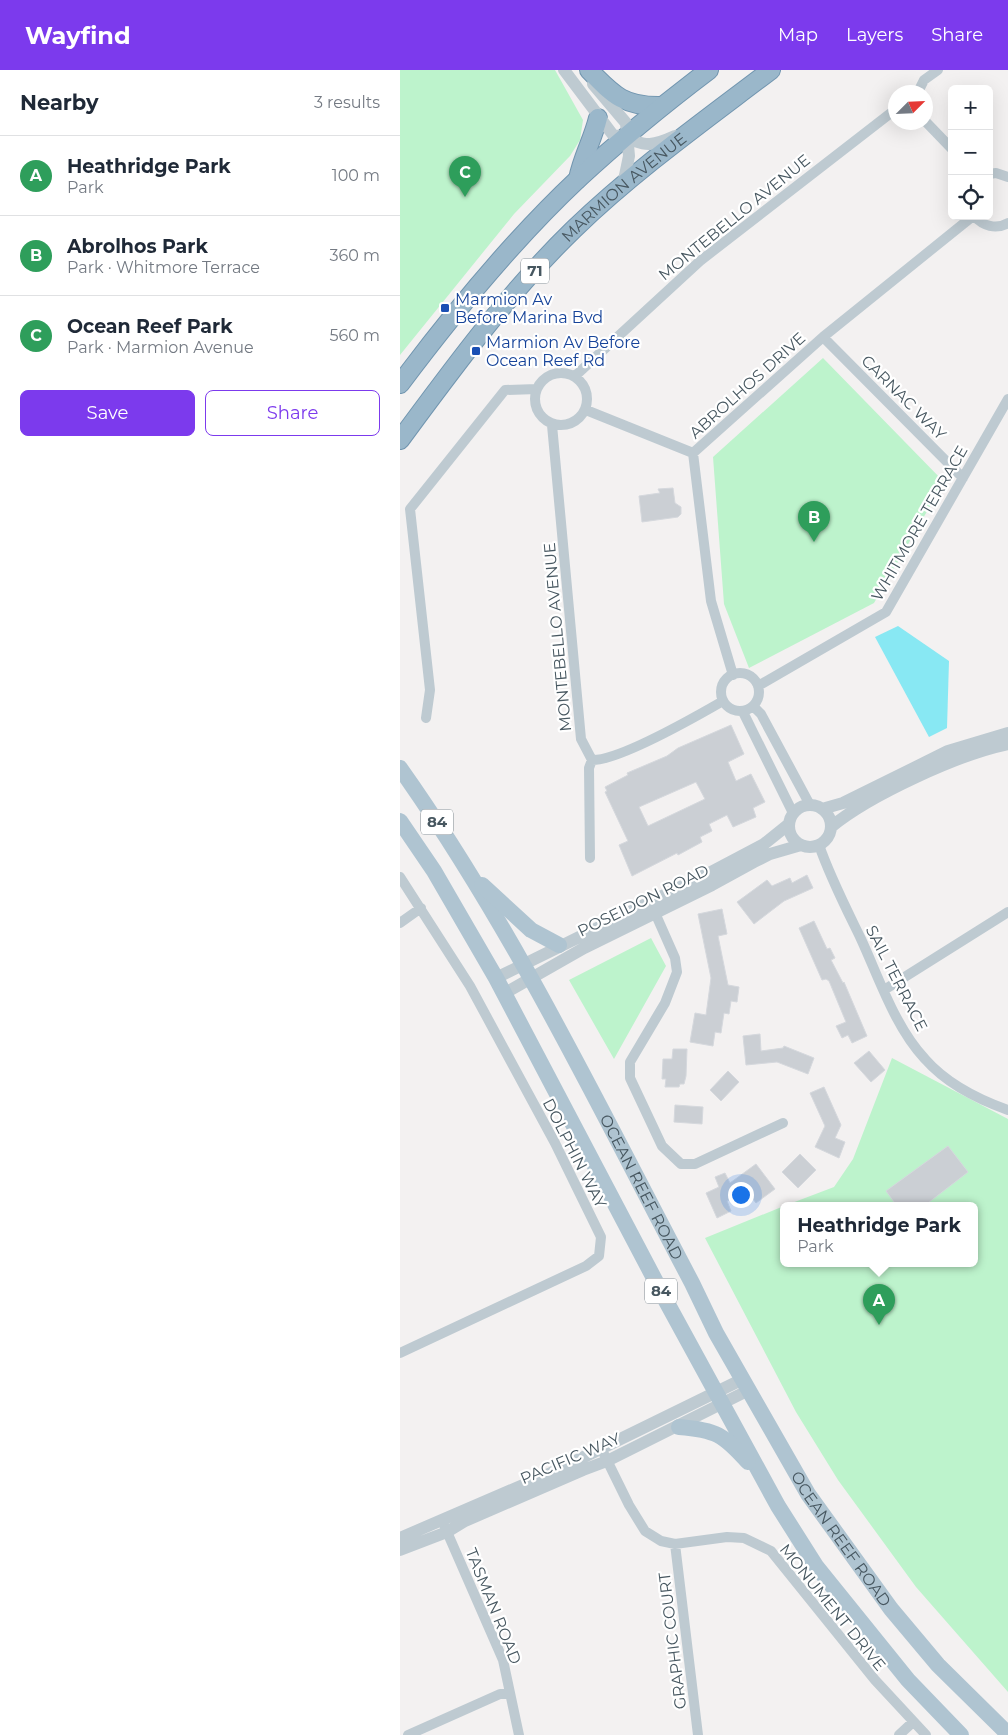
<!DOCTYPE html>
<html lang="en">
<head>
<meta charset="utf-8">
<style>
  :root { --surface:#fff; --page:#f2f2f3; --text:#1f2937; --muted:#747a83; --line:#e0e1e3; --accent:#7c3aed }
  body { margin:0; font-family:Montserrat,sans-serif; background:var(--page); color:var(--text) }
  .controls { position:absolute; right:15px; top:15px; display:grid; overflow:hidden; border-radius:8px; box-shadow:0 5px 20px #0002 }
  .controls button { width:45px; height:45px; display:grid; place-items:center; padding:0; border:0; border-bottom:1px solid var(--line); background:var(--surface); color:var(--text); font:25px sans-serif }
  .compass { position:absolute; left:488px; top:15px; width:45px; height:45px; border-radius:50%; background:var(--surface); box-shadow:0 5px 20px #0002; rotate:66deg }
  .you { position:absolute; left:340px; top:1124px; width:18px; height:18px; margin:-12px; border:4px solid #fff; border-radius:50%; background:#1a73e8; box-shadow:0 0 0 8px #1a73e833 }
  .badge { display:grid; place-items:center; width:32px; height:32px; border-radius:50%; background:var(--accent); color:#fff; font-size:16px; font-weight:700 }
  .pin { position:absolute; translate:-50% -41px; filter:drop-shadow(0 1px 2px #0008) }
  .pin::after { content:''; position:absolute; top:26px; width:18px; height:15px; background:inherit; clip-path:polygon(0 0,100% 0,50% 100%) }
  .popup { position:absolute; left:380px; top:1132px; width:198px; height:65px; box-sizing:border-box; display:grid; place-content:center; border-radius:8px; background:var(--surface); filter:drop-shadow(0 1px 4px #0005); font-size:16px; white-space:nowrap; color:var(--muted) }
  .popup b { font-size:19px; color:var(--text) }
  .popup::after { content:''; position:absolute; left:50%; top:100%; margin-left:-10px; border:10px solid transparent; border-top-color:var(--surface) }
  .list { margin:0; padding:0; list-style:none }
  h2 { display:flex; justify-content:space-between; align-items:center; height:65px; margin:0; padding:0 20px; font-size:21px }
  h2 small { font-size:16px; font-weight:400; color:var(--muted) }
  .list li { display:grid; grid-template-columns:32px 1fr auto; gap:15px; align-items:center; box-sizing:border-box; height:80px; padding:0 20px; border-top:1px solid var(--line) }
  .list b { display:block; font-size:19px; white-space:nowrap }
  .list p { margin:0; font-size:16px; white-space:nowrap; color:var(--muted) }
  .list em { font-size:16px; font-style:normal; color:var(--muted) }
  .actions { display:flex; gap:10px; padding:15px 20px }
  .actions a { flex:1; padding:11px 0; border:1px solid var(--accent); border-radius:8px; text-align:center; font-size:18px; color:var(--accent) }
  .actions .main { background:var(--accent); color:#fff }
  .icon { flex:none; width:28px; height:28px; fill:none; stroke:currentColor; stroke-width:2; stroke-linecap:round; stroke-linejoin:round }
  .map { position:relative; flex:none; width:608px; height:1665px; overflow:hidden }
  header { display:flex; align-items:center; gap:30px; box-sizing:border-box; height:70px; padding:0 25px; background:var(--accent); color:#fff }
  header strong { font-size:24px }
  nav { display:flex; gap:28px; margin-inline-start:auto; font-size:18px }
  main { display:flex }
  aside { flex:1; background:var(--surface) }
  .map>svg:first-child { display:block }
</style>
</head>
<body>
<header>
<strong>Wayfind</strong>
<nav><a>Map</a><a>Layers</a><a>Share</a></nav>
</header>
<main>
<aside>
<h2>Nearby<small>3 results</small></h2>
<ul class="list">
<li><span class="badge" style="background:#2e9e5b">A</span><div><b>Heathridge Park</b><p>Park</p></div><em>100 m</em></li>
<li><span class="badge" style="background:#2e9e5b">B</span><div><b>Abrolhos Park</b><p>Park · Whitmore Terrace</p></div><em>360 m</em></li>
<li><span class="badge" style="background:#2e9e5b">C</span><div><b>Ocean Reef Park</b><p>Park · Marmion Avenue</p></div><em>560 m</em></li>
</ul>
<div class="actions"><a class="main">Save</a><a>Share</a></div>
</aside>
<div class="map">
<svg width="608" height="1665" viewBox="0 0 608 1665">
  <rect width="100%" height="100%" fill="#f3f1f1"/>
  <path fill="#bdf3cc" d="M0,0H155L183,50L180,70L170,86L114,144L0,285Z
    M423,288L544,412L474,533L349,598L324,534L313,387Z
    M251,868L266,896L214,989L169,910Z
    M492,988L608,1049V1622L516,1517L438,1410L396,1342L305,1168L384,1136V1194H574V1136H384L434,1117L453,1089Z"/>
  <path fill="#88e8f3" d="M498,556L549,591L547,658L529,667L475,567Z"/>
  <path fill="#cbcfd4" stroke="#d5d8dd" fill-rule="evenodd" d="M273,418L275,433L281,437V444L278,447L242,452L239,426L260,423L258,419Z
    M331,655L344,684L328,692L336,711L351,704L365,732L353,738L356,747L333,757L327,745L309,754L312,761L300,767L302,772L278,785L277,783L232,806L219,775L228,771L205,722L207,721L205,717L228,705L227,703L267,686L278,678ZM296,712L305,729L248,756L239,737Z
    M407,805L413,818L384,831L354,854L337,832L367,810L372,816L390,808L392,813Z
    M322,839L327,864L318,866L328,915L339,917L337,932L331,931L329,944L324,943L321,963L315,962L313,976L290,972L295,943L306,945L311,908L298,844Z
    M414,851L427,879L430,878L435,888L431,890L443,913L444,912L467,966L452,973L448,965L442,968L436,956L446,952L429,911L426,909L422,910L399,858Z
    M360,964L361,981L383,978L384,976L414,988L408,1004L377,992L346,995L343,966Z
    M273,979H287L286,1006L284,1014H280L279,1017H265L266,1009H262L263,989H272Z
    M469,981L485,1000L471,1012L454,993Z
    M328,1001L339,1012L321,1031L310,1020Z
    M424,1017L441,1055L435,1068L445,1072L439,1088L415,1077L425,1056L410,1023Z
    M275,1035L303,1037L302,1054L274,1052Z
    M548,1076L568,1102L524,1136H497L486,1121Z
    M400,1084L416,1100L398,1118L382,1102Z
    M356,1094L375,1119L356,1133L347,1121L327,1131L331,1141L317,1148L306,1123L319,1117L315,1107L325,1103L330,1113Z"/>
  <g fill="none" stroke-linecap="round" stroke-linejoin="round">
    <defs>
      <g id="trunk">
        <path d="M189,0C214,26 225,37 262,36"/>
        <path d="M178,109C182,88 193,69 198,48"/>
        <path d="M0,314C54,242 112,171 178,109C220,70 264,34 309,0"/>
        <path id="s2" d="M0,370C54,297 108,223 174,159C234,101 304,51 371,0"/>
      </g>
    </defs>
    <use href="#trunk" stroke="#7195af" stroke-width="20"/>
    <path stroke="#becad1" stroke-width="10" d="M518,22L524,10L538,0
      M526,52L552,79
      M589,104L596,103L608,107
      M574,146C583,156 596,160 608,153
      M423,267L563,408
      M135 329a26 26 0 1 1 52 0a26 26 0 1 1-52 0Z
      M175,306L300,191L496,39
      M186,340L293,383
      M152,355L181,669L192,690C219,691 297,646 323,631
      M321 622a19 19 0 1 1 38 0a19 19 0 1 1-38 0Z
      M333,605L311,531L293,383L423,267L573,146
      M358,616L486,542L608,329
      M354,637L361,644L410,735
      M343,642L393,743
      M26,648L30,620L10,439L105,320L137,319
      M419,775C430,807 446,838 461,869C479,908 495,957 525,989C547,1014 577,1029 608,1040
      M190,788L189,698L192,690
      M0,807L70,916L155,1073L201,1167L199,1186L186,1196L0,1283
      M252,836L275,888L277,902L265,933L230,992V1008L262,1076L281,1094H295L383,1053
      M0,853L21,838
      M484,920L608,842
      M201,1378L229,1435L245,1461L261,1471L275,1474L327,1467L344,1468L371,1481L475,1610L526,1665
      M44,1455L103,1590L119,1665
      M275,1474L298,1665
      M8,1665L100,1624H110
      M499,1665L513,1652"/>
    <path stroke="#becad1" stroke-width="12" d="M164,0L213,65C244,70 240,82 275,66
      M193,14L226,53L229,86L223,115
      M389 756a21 21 0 1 1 42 0a21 21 0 1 1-42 0Z
      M422,739L443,733L548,681L608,663
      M431,757C470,725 559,684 608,674
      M96,908L311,802L364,774L389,754
      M105,923L184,878L312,815L354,792L370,784L401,775
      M0,1468L151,1403L343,1309
      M0,1480L47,1462L65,1451L183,1400L207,1391L349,1320"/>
    <g stroke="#afc4d1" stroke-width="16">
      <path id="s1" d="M0,698C114,859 200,1039 292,1213L316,1263L408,1424L491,1539L538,1595L608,1664"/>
      <path d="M0,751L34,801L96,908L266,1231L378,1436L416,1496L508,1610L561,1665"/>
      <path d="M82,815L131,860L159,875"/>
      <path d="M279,1357C316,1360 323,1364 348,1392"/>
    </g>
    <use href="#trunk" stroke="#9ab7ca" stroke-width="18"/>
  </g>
  <g fill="#1a4fb4" stroke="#fff" stroke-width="2">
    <rect x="40" y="233" width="10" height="10" rx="2.5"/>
    <rect x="71" y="276" width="10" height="10" rx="2.5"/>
  </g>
  <g text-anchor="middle" stroke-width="4.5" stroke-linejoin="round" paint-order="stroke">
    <g fill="#fff" stroke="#7e8990" stroke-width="1">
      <rect x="121" y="188.5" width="28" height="25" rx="4"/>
      <rect x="21" y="739.5" width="32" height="25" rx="4"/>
      <rect x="245" y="1208.5" width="32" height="25" rx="4"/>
    </g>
    <g font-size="15" font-weight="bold" fill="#475760">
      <text x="135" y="206">71</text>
      <text x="37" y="757">84</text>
      <text x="261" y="1226">84</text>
    </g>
    <g font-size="16" fill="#475760" stroke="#fff">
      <text dy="6" stroke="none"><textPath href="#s2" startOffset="339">MARMION AVENUE</textPath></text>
      <text transform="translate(334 147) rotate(-39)" y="6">MONTEBELLO AVENUE</text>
      <text transform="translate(347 315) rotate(-42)" y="6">ABROLHOS DRIVE</text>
      <text transform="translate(504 327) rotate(45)" y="6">CARNAC WAY</text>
      <text transform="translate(519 453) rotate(-60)" y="6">WHITMORE TERRACE</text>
      <text transform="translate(157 567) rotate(-95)" y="6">MONTEBELLO AVENUE</text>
      <text transform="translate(243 830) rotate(-26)" y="6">POSEIDON ROAD</text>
      <text transform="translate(497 908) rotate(63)" y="6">SAIL TERRACE</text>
      <text transform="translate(175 1083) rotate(63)" y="6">DOLPHIN WAY</text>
      <text dy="6" stroke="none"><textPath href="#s1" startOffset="484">OCEAN REEF ROAD</textPath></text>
      <text transform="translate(170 1388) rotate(-23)" y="6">PACIFIC WAY</text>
      <text dy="6" stroke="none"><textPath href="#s1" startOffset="889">OCEAN REEF ROAD</textPath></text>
      <text transform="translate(94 1536) rotate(68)" y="6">TASMAN ROAD</text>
      <text transform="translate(433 1537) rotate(51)" y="6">MONUMENT DRIVE</text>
      <text transform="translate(272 1571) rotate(-97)" y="6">GRAPHIC COURT</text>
    </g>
    <g font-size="16" fill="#164399" stroke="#fff" text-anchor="start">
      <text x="55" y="235">Marmion Av<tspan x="55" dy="18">Before Marina Bvd</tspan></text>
      <text x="86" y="278">Marmion Av Before<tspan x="86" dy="18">Ocean Reef Rd</tspan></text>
    </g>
  </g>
</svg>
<div class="controls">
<button>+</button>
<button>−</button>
<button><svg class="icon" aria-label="locate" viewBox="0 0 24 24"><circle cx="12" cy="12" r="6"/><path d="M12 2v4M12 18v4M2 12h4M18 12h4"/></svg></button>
</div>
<svg class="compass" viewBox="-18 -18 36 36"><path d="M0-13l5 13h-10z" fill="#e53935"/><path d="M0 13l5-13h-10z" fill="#747a83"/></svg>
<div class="you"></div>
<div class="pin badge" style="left:479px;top:1255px;background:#2e9e5b">A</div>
<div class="popup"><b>Heathridge Park</b>Park</div>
<div class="pin badge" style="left:414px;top:472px;background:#2e9e5b">B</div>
<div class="pin badge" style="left:65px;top:127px;background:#2e9e5b">C</div>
</div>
</main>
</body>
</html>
